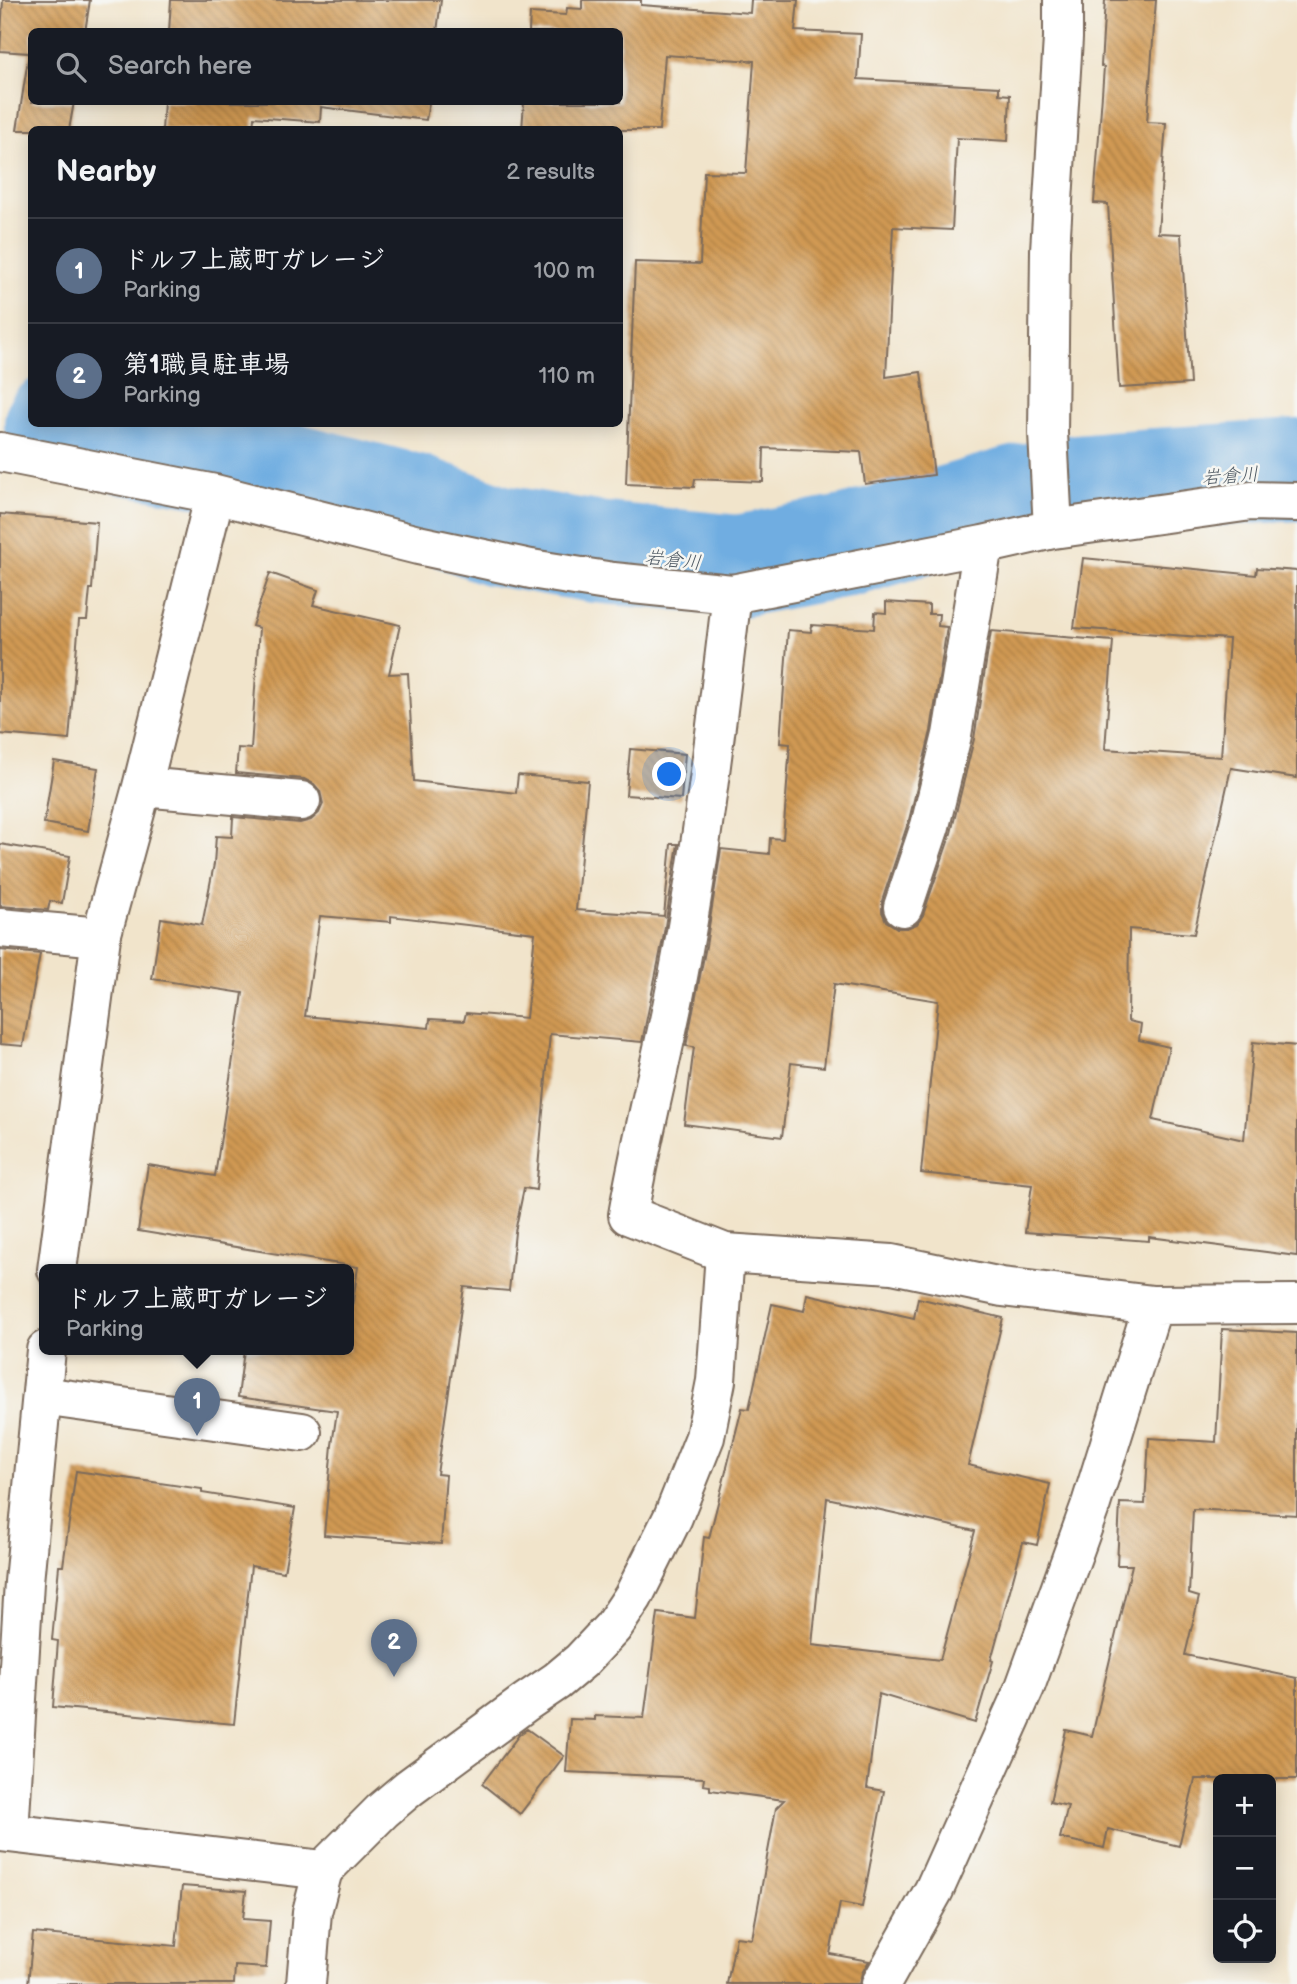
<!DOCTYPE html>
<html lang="en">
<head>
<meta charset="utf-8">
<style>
  :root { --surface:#171b24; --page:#20242c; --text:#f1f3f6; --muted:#9ea1a6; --line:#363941; --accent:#7c3aed }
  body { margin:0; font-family:"Balsamiq Sans","Klee One",sans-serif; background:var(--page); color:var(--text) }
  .controls { position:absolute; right:21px; bottom:21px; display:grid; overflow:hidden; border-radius:10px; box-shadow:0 4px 18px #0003 }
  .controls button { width:63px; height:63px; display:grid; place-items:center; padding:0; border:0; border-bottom:2px solid var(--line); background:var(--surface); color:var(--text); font:35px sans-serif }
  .you { position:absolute; left:670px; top:775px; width:24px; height:24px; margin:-18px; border:5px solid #fff; border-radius:50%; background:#1a73e8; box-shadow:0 0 0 10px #1a73e833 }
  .badge { display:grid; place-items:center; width:46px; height:46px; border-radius:50%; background:var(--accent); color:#fff; font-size:23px; font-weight:700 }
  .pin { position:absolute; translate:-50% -58px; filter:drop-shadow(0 2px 4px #0008) }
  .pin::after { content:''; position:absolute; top:37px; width:24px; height:21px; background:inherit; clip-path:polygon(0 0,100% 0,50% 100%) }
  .popup { position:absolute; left:39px; top:1264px; width:315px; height:91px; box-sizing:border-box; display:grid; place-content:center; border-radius:10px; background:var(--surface); filter:drop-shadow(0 2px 5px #0005); font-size:23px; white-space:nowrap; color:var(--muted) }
  .popup b { font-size:26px; color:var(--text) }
  .popup::after { content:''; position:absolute; left:50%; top:100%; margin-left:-14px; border:14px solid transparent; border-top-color:var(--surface) }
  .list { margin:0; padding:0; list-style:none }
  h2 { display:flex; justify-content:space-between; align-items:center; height:91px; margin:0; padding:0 28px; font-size:30px }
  h2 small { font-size:23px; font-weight:400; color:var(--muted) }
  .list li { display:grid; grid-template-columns:46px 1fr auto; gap:21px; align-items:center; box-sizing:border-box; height:105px; padding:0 28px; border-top:2px solid var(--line) }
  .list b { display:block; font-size:26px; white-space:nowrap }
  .list p { margin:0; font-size:23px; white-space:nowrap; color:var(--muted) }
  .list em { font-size:23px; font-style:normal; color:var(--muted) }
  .icon { flex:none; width:38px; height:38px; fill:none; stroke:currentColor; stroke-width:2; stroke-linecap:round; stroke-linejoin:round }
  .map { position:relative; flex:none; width:1297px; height:1984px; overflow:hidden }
  .search { position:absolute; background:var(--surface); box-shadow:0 4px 18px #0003; left:28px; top:28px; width:595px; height:77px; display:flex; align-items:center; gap:18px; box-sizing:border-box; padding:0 24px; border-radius:10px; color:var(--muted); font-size:26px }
  .panel { position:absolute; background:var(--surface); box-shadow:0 4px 18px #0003; left:28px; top:126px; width:595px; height:301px; border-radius:10px }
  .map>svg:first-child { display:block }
</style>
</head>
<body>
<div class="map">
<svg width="1297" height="1984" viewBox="0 0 1297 1984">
  <defs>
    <pattern id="building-back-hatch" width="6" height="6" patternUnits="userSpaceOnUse" patternTransform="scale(1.75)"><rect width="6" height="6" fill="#d09953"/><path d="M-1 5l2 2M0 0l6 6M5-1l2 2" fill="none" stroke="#aa7d44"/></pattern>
  </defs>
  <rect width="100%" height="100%" fill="#f6f6f2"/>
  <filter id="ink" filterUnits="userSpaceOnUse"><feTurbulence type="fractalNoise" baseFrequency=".0143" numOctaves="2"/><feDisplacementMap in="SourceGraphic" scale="14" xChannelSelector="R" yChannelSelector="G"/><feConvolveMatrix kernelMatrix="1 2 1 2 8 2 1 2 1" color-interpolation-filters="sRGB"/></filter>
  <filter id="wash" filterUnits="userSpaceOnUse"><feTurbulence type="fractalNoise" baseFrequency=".00686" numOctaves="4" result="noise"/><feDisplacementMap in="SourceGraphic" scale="28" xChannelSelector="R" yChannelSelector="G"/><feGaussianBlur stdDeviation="1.57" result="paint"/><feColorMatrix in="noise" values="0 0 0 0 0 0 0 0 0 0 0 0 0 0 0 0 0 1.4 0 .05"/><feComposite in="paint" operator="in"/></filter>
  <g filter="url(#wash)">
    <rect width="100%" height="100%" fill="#f1e4cb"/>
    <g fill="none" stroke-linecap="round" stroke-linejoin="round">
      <path stroke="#6fade1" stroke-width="102" d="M55,424L131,445L269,468L415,505L496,535L595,552L739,566L851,545L1015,497L1066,486L1110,482L1297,470"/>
    </g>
    <g id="blocks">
      <path fill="url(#building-back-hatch)" fill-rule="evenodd" d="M3,0H90L85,32H32V102H74L69,130H17L29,53L0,51Z
        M171,0H441L437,32H169Z
        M582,0H641V5L750,13L751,0H798L795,31L861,34L858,79L999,87V94L1010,95L1008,141L957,138L952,230L893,227L886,377L921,372L934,475L865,484L861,452L764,448L763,482L695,479L694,487L626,484L635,262L700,264L704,172L746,173L754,61L665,55L659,130H522L524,102H620V32H529L530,13L566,15L567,8L582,9Z
        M1105,0H1156L1147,122L1166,123L1158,233L1181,234L1190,384L1119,388L1108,204L1094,203L1104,67L1101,66Z
        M164,102H429L426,120L321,107L320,122L254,117L253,130H162Z
        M0,514L97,522L92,589H90L87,620H79L69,740L0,734Z
        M1083,558L1256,575L1257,568L1297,571V778L1231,768L1194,934L1129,929L1128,1021L1141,1024L1139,1040L1169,1047L1153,1120L1244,1140L1253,1042L1297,1046V1256L1149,1237V1241L1025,1232L1032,1185L921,1173L938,1001L834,984L824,1067L791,1063L782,1137L684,1124L694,1047L686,1046L706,946L721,849L769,854L770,838L783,839L790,744L780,743L788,630L811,632L812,625L874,629L875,612L886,613V602L929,605V614H939L938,626L947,627L931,731L909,820L882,901V912L886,921L897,928H907L917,924L923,915L951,833L974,739L991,631L1113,641L1105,749L1221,757L1229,639L1074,628Z
        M270,573L318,590L313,605L400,625L389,674L408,673L414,781L516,793L518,775L588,781L576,910L664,916L671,844H678L663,939L642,1042L550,1034L536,1190L524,1188L515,1232L509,1291L464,1287L437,1474L446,1475L441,1544L324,1535L332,1445L337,1411L238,1397L244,1350H349V1327L358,1267L138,1231L148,1165L215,1176L243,993L152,979L161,918L202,925L214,864L216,836L232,837L233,817L300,823L311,820L319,813L323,804L320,791L314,784L304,779L236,773L238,748L251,749L259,628L252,626ZM320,916L391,922V916L535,933L526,1018L466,1013L464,1021L430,1019L429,1028L305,1016Z
        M630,749L685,754L681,799L626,795Z
        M54,761L98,768L88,831L44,823Z
        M0,844L70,856L62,903L50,901L48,910L0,906Z
        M0,950L40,954L23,1046L0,1044Z
        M807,1294L914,1318L918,1298L1003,1318L968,1465L1050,1484L1037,1545L1023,1542L991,1660L993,1661L975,1723L879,1694L867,1788L884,1791L862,1907L840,1903L830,1954L869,1961L862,1973L859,1984H727L736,1937L752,1939L776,1808L784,1800L710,1790V1786L703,1785L704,1778L566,1772L570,1719L595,1720V1716L644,1718L658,1613L695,1618L704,1537L709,1538L742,1408L749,1409L772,1304L804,1311ZM827,1498L975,1531L940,1660L812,1645Z
        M1222,1329L1297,1333V1515L1193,1509L1189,1594L1199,1597L1185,1655L1297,1678V1779H1195L1179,1846L1108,1829L1104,1848L1060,1838L1068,1806L1050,1802L1066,1730L1092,1736L1132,1565H1117L1120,1503L1145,1504L1149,1438L1216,1442Z
        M76,1471L202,1489V1493L295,1508L284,1572L251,1566L234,1724L53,1707L58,1641L52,1640L59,1566H63Z
        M527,1729L564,1756L520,1814L482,1784L519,1735Z
        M182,1886L246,1891L243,1919L270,1921L266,1968L235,1966L234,1984H28L33,1933L176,1946Z"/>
    </g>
  </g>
  <g filter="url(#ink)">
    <use href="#blocks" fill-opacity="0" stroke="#7b6b5b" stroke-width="2"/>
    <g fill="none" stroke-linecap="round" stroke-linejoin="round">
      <defs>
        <path id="minor" d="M0,452L215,494L418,545L531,569L613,582L732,594L983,545L1053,529L1251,501L1297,502
          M1053,529L1048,433L1050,250L1063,38V0
          M732,594C716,727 701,860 675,992C660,1067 641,1140 628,1215L725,1253L892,1264L1002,1287L1153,1305L1297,1304
          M142,787L301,801
          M903,907L930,826L952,735L983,545
          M0,928L101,937
          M57,1270L101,937L142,787L215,494
          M42,1396L302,1432
          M0,1832L323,1870
          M9,1833L24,1582L46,1350
          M306,1984L312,1912L323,1870L383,1810L409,1788L526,1702L557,1681L581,1661L613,1627L633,1597L673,1517L705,1437L716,1381L725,1253
          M881,1984L934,1890L1025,1687L1091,1504L1153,1305"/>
      </defs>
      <use href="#minor" stroke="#7b6b5b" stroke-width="42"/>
      <use href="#minor" stroke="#fff" stroke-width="38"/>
    </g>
  </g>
  <g text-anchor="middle" stroke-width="5" stroke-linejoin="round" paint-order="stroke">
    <g font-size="19" font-style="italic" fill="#4d5862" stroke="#f6f6f2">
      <text transform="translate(1230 475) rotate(-4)" y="7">岩倉川</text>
      <text transform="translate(673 559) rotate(6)" y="7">岩倉川</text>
    </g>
  </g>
</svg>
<div class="controls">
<button>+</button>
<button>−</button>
<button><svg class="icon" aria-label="locate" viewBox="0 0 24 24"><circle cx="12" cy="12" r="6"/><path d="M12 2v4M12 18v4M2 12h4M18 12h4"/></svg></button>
</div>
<div class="you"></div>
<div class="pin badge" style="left:197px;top:1436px;background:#5c6f8a">1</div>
<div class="popup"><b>ドルフ上蔵町ガレージ</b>Parking</div>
<div class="pin badge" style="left:394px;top:1677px;background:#5c6f8a">2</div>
<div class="search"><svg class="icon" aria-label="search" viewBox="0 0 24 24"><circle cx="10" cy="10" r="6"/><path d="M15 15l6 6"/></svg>Search here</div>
<section class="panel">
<h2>Nearby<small>2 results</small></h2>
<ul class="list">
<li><span class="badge" style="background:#5c6f8a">1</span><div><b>ドルフ上蔵町ガレージ</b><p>Parking</p></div><em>100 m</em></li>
<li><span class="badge" style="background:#5c6f8a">2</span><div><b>第1職員駐車場</b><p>Parking</p></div><em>110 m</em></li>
</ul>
</section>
</div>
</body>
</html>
